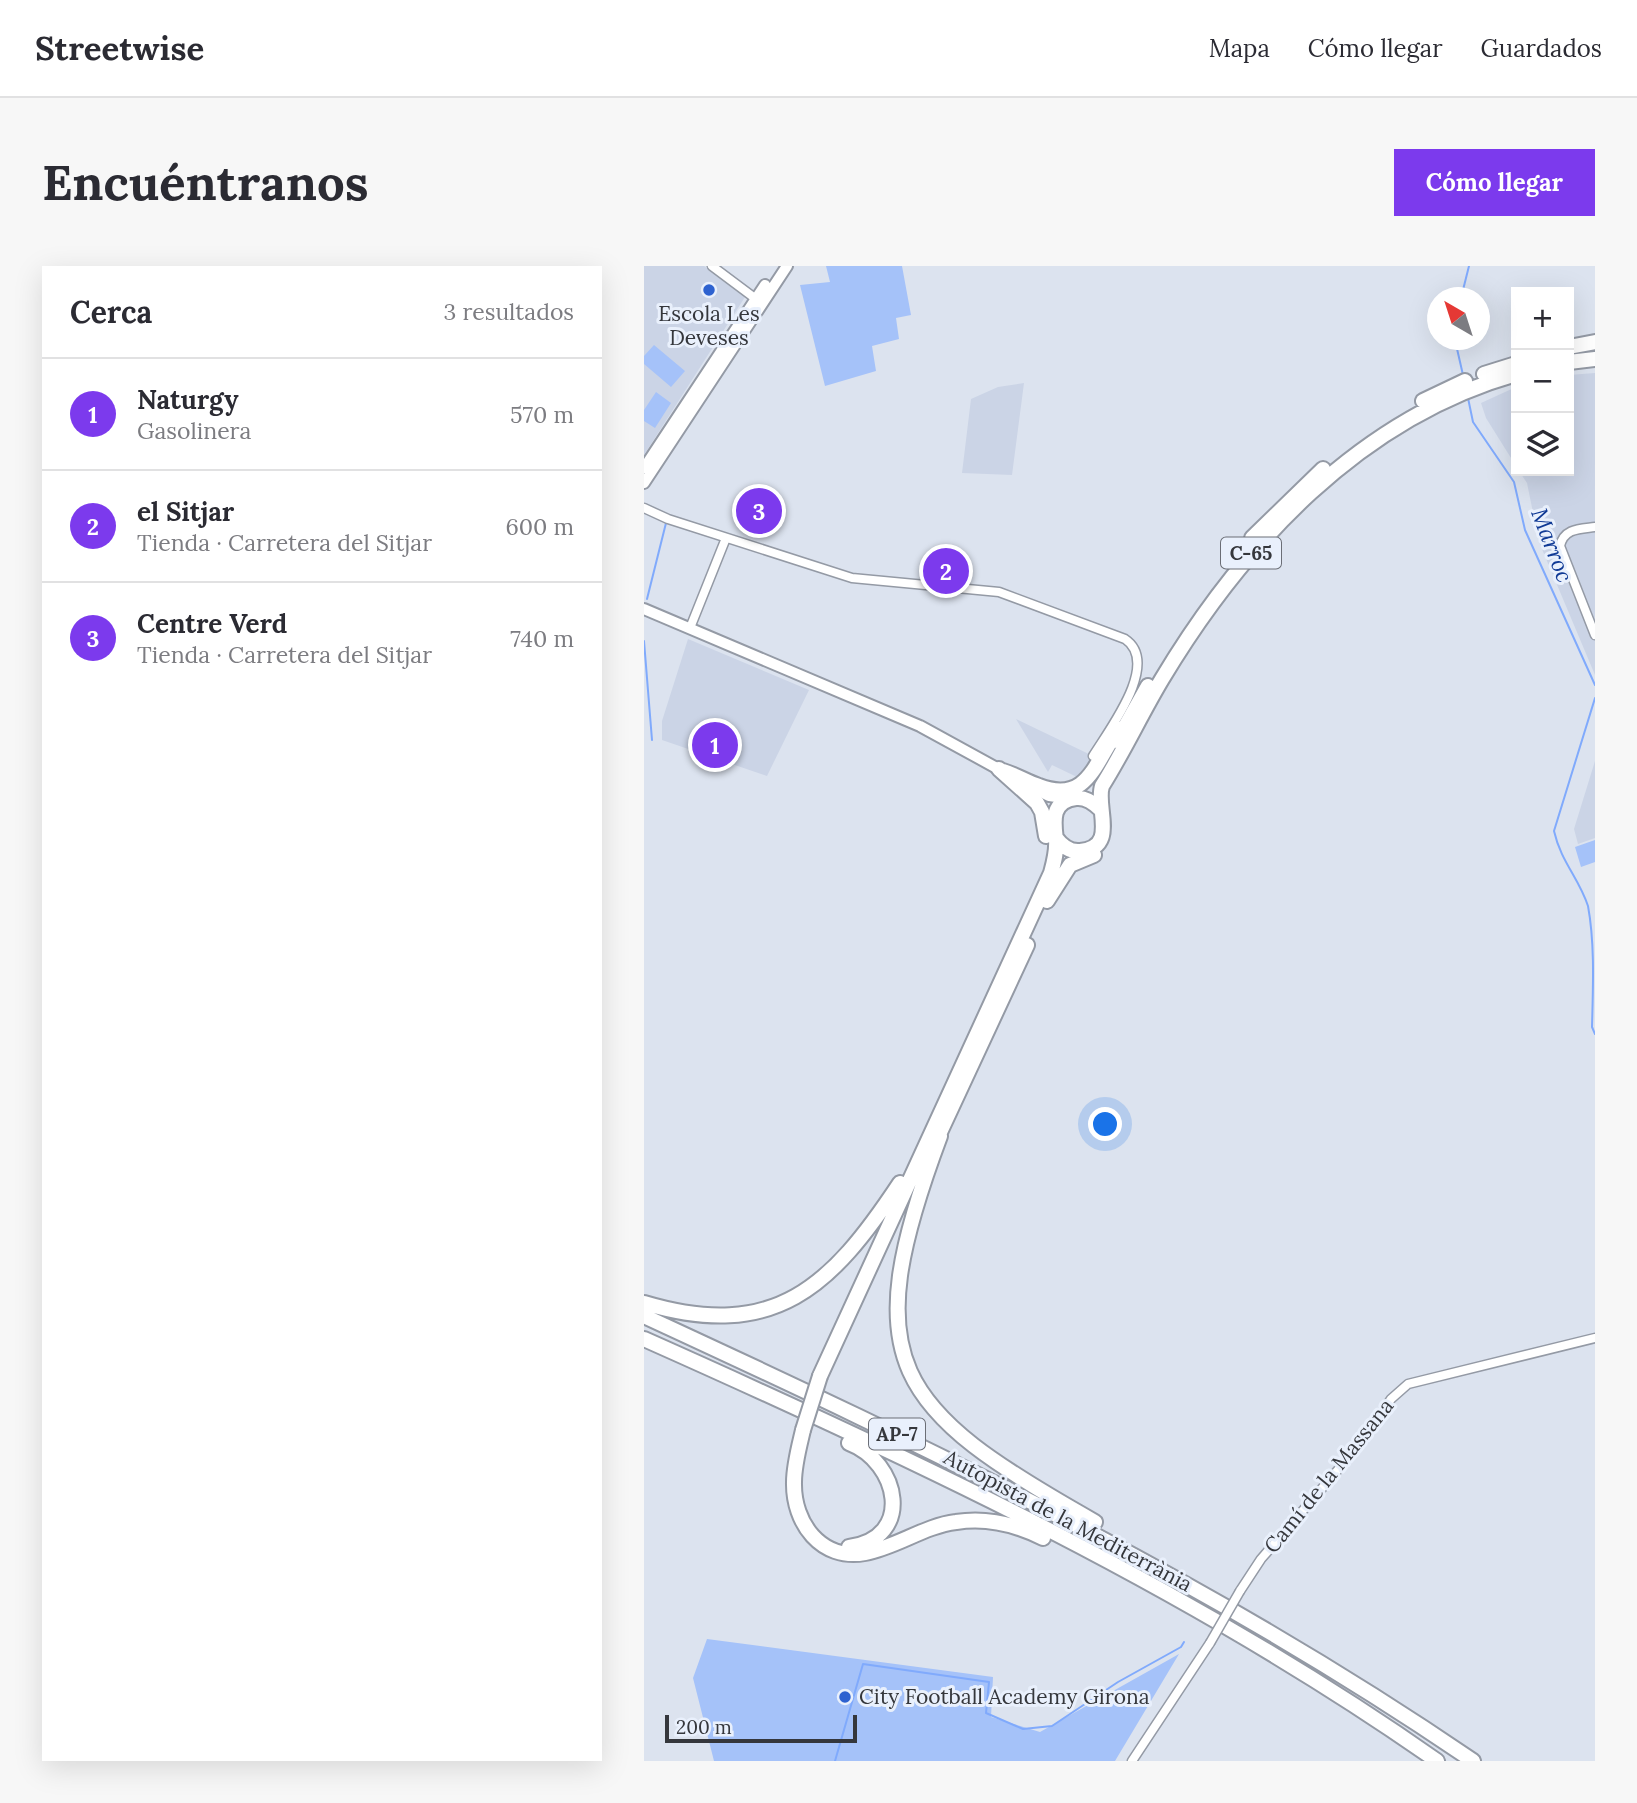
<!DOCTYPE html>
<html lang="es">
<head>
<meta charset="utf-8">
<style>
  :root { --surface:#fff; --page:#f7f7f7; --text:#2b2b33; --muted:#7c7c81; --line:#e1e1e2; --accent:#7c3aed }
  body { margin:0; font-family:Lora,serif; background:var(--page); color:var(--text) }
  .controls { position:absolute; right:21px; top:21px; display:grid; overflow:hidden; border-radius:0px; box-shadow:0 7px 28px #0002 }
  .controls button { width:63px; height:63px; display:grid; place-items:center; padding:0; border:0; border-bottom:2px solid var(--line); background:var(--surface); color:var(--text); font:35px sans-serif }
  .compass { position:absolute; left:783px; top:21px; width:63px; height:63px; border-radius:50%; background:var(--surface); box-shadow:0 7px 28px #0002; rotate:321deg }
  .scale { position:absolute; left:21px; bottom:18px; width:192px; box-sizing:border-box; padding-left:7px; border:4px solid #35373c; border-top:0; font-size:19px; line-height:24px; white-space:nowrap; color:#35373c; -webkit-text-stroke:5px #e9f0fc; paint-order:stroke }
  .you { position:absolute; left:462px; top:859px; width:24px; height:24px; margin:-18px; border:5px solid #fff; border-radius:50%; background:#1a73e8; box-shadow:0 0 0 10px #1a73e833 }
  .badge { display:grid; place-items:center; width:46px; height:46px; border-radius:50%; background:var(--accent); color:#fff; font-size:23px; font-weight:700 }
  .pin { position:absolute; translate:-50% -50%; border:4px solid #fff; box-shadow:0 2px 7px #0006 }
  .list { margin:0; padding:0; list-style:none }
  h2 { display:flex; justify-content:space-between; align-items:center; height:91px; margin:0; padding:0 28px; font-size:30px }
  h2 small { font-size:23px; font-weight:400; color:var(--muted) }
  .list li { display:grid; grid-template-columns:46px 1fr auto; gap:21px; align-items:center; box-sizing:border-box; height:112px; padding:0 28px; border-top:2px solid var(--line) }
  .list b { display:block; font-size:26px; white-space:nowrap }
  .list p { margin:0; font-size:23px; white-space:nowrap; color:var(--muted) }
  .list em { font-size:23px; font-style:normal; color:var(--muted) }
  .icon { flex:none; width:38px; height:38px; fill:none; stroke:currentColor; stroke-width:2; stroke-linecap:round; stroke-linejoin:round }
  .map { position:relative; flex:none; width:951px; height:1495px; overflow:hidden; border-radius:0px }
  header { display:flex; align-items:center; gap:42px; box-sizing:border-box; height:98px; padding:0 35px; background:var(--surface); border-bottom:2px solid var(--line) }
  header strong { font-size:33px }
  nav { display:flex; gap:38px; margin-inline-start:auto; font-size:24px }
  .intro { display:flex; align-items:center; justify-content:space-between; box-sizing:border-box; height:168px; padding:0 42px }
  h1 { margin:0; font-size:49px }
  .button { padding:18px 32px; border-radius:0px; background:var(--accent); color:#fff; font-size:24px; font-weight:700 }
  main { display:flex; gap:42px; padding:0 42px }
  aside { flex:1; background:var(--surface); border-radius:0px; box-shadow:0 7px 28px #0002 }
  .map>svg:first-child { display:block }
</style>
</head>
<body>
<header>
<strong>Streetwise</strong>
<nav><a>Mapa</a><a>Cómo llegar</a><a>Guardados</a></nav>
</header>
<div class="intro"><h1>Encuéntranos</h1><a class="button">Cómo llegar</a></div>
<main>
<aside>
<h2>Cerca<small>3 resultados</small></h2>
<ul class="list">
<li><span class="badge">1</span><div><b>Naturgy</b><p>Gasolinera</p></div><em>570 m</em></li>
<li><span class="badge">2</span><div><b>el Sitjar</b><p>Tienda · Carretera del Sitjar</p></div><em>600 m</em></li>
<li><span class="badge">3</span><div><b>Centre Verd</b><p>Tienda · Carretera del Sitjar</p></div><em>740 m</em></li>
</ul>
</aside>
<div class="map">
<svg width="951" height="1495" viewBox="0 0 951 1495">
  <rect width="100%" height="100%" fill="#dce3ef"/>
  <path fill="#cbd4e6" d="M0,0H60L101,31L0,189Z
    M951,107V409L895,276L883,217L875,205H925V109Z
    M380,117L368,209L318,207L327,133L354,121Z
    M872,121V200L842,152L837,137Z
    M44,373L165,424L123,510L18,474V455Z
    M372,453L449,490L441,507L433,511L408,499L404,506Z
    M951,495V572L934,578L930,563Z"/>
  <path fill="#a5c2f9" d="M182,0H258L267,49L252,52L255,73L228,80L232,105L181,120L156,19L186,16Z
    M10,79L41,105L27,121L0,98V90Z
    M12,126L27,137L11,162L0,155V144Z
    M951,574V596L937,601L931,581Z
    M63,1373L349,1411L347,1451L396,1466L535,1388L471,1495H70L49,1412Z"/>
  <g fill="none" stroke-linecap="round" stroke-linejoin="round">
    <path stroke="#80aafc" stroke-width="2" d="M817,32L825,0
      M811,74L819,109
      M824,132L829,156L870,216L881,264L951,419
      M3,333L22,257
      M0,375L8,474
      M951,432L910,565C917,596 935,612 944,640C951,678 949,721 948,761L951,768
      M191,1495L219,1398L345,1416L342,1447L379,1463L408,1460L474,1416L537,1381L540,1376"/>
    <defs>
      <path id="street" d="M68,0L116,36
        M0,242L24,253L208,312L355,326L481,373C517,397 465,464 449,490
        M951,261C936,263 920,262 916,280L951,369
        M46,362L82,272
        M596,1325L617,1293L718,1176L747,1133L764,1118L951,1072
        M488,1495L566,1377"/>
      <path id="secondary" d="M0,202L121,19
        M0,217L143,0
        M0,343L276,460L360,506
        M393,524L405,530L427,533"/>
      <path id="highway" d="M925,81L951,76
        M925,96L951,93
        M840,108L872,98
        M779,135L821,115
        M608,272L679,203
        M473,475L504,420
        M355,503L393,537L398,546L402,570
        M359,505C372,509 383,516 395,520C445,539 451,494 475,463
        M412,572C418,580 426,586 436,585C475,582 451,541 458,520C480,485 497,448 518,413C599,278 716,152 872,108
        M403,635L426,599L450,589
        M296,870C211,1097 249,1142 451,1256
        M291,877L383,679
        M0,1037C131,1076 187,1021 256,917
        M0,1050C288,1183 566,1315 829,1495
        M0,1073C272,1194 548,1323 793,1495
        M176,1110L407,607C410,596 413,586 412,574C410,557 406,535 432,532C442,531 449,536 456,543
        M159,1164C155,1181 150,1199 150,1216C149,1257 177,1295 221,1287C253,1281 280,1260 312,1256C343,1251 371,1258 399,1272
        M205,1177C255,1196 271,1272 205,1281"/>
    </defs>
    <use href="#street" stroke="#949aa5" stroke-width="11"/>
    <use href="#secondary" stroke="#949aa5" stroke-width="14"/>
    <use href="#highway" stroke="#949aa5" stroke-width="18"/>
    <use href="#street" stroke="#fff" stroke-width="8"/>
    <use href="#secondary" stroke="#fff" stroke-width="10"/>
    <use href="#highway" stroke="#fff" stroke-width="14"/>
    <defs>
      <path id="street-bridge" d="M566,1377L596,1325"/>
      <path id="highway-bridge" d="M159,1164L176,1110"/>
    </defs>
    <use href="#street-bridge" stroke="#949aa5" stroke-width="11" stroke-linecap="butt"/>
    <use href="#highway-bridge" stroke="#949aa5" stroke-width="18" stroke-linecap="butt"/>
    <use href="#street-bridge" stroke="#fff" stroke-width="8"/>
    <use href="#highway-bridge" stroke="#fff" stroke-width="14"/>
  </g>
  <g fill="#2e62d0" stroke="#e9f0fc" stroke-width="2.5">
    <circle cx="65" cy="24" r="7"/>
    <circle cx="201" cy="1431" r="7"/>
  </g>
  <g text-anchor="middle" stroke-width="6" stroke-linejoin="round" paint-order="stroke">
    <g fill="#e9f0fc" stroke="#6b6e76" stroke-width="2">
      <rect x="577" y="271.5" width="60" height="31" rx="5"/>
      <rect x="225" y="1152.5" width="56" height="31" rx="5"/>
    </g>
    <g font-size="19" font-weight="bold" fill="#35373c">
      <text x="607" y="294">C-65</text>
      <text x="253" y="1175">AP-7</text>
    </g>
    <g font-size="21" fill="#35373c" stroke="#e9f0fc">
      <text x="65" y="55">Escola Les<tspan x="65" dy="24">Deveses</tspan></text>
      <text x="215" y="1438" text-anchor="start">City Football Academy Girona</text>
    </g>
    <g font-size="21" fill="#35373c" stroke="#e9f0fc">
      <text transform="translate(685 1210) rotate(-51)" y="7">Camí de la Massana</text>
      <text transform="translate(424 1255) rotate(28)" y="7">Autopista de la Mediterrània</text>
    </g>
    <g font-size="23" font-style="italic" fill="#103a95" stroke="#e9f0fc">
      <text transform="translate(908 279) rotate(69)" y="8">Marroc</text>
    </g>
  </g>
</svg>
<div class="controls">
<button>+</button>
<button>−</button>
<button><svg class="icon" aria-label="layers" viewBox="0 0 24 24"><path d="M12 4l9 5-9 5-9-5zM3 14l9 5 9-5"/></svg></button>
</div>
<svg class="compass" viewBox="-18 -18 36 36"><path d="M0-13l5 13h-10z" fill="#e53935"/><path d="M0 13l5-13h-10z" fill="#7c7c81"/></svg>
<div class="scale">200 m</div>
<div class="you"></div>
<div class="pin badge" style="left:71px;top:479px">1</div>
<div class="pin badge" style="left:302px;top:305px">2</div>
<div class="pin badge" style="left:115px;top:245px">3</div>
</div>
</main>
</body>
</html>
